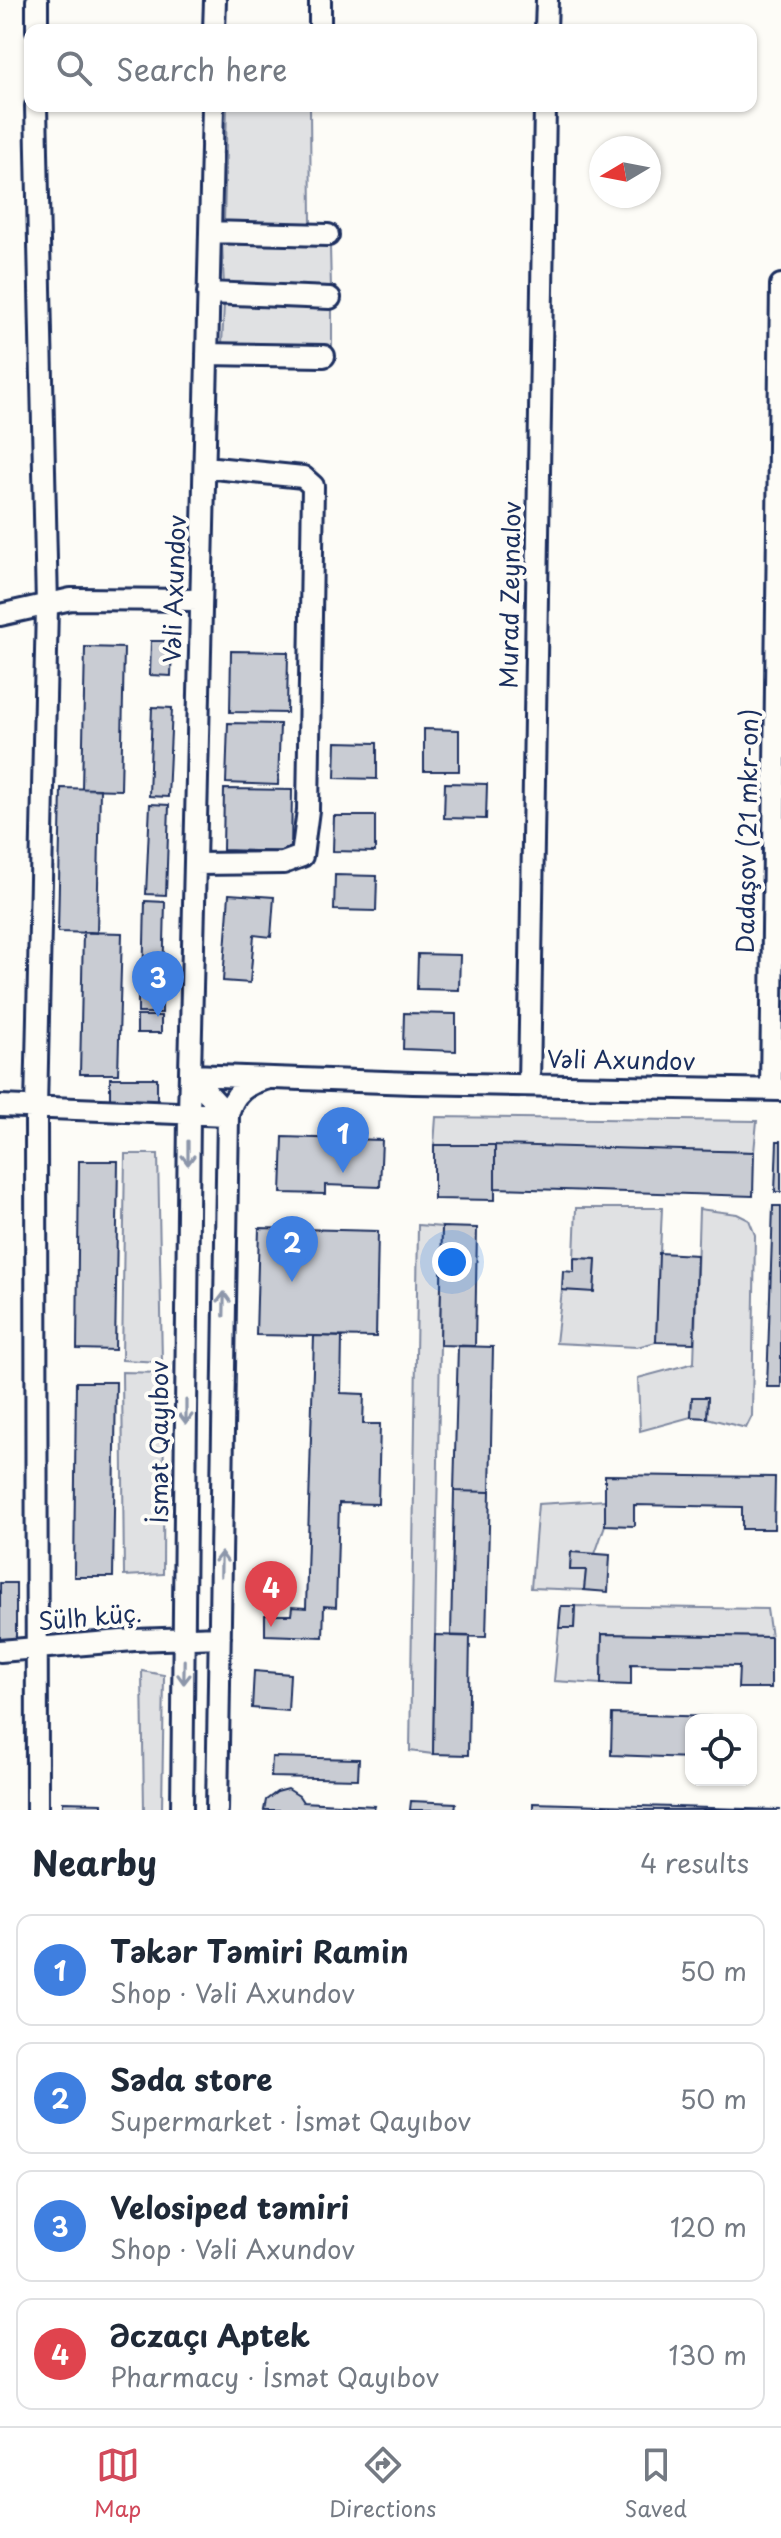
<!DOCTYPE html>
<html lang="en">
<head>
<meta charset="utf-8">
<style>
  :root { --surface:#fff; --page:#f2f2f3; --text:#1f2937; --muted:#747a83; --line:#e0e1e3; --accent:#d1495b }
  body { margin:0; font-family:"Playpen Sans",sans-serif; background:var(--page); color:var(--text) }
  .controls { position:absolute; right:24px; bottom:24px; display:grid; overflow:hidden; border-radius:16px; box-shadow:0 2px 6px #0004 }
  .controls button { width:72px; height:72px; display:grid; place-items:center; padding:0; border:0; border-bottom:2px solid var(--line); background:var(--surface); color:var(--text); font:40px sans-serif }
  .compass { position:absolute; left:589px; top:136px; width:72px; height:72px; border-radius:50%; background:var(--surface); box-shadow:0 2px 6px #0004; rotate:260deg }
  .you { position:absolute; left:452px; top:1262px; width:28px; height:28px; margin:-20px; border:6px solid #fff; border-radius:50%; background:#1a73e8; box-shadow:0 0 0 12px #1a73e833 }
  .badge { display:grid; place-items:center; width:52px; height:52px; border-radius:50%; background:var(--accent); color:#fff; font-size:26px; font-weight:700 }
  .pin { position:absolute; translate:-50% -66px; filter:drop-shadow(0 2px 4px #0008) }
  .pin::after { content:''; position:absolute; top:42px; width:28px; height:24px; background:inherit; clip-path:polygon(0 0,100% 0,50% 100%) }
  .list { margin:0; padding:0; list-style:none }
  h2 { display:flex; justify-content:space-between; align-items:center; height:104px; margin:0; padding:0 32px; font-size:34px }
  h2 small { font-size:26px; font-weight:400; color:var(--muted) }
  .list li { display:grid; grid-template-columns:52px 1fr auto; gap:24px; align-items:center; box-sizing:border-box; height:112px; margin:0 16px 16px; padding:0 16px; border:2px solid var(--line); border-radius:16px }
  .list b { display:block; font-size:30px; white-space:nowrap }
  .list p { margin:0; font-size:26px; white-space:nowrap; color:var(--muted) }
  .list em { font-size:26px; font-style:normal; color:var(--muted) }
  .icon { flex:none; width:44px; height:44px; fill:none; stroke:currentColor; stroke-width:2; stroke-linecap:round; stroke-linejoin:round }
  .map { position:relative; flex:none; width:781px; height:1810px; overflow:hidden }
  .search { position:absolute; background:var(--surface); box-shadow:0 2px 6px #0004; left:24px; right:24px; top:24px; height:88px; display:flex; align-items:center; gap:20px; box-sizing:border-box; padding:0 28px; border-radius:16px; color:var(--muted); font-size:30px }
  .sheet { height:616px; background:var(--surface) }
  nav { display:flex; justify-content:space-around; align-items:center; box-sizing:border-box; height:112px; border-top:2px solid var(--line); background:var(--surface); font-size:22px; color:var(--muted) }
  nav a { display:grid; justify-items:center; gap:4px }
  nav .on { color:var(--accent) }
  .map>svg:first-child { display:block }
</style>
</head>
<body>
<div class="map">
<svg width="781" height="1810" viewBox="0 0 781 1810">
  <rect width="100%" height="100%" fill="#fdfcf7"/>
  <filter id="ink" filterUnits="userSpaceOnUse"><feTurbulence type="fractalNoise" baseFrequency=".0125" numOctaves="2"/><feDisplacementMap in="SourceGraphic" scale="16" xChannelSelector="R" yChannelSelector="G"/><feConvolveMatrix kernelMatrix="1 2 1 2 8 2 1 2 1" color-interpolation-filters="sRGB"/></filter>
  <g filter="url(#ink)">
    <path fill="#e0e1e3" stroke="#7e88a0" stroke-width="2" d="M227,106H310L311,226L224,224Z
      M222,244L330,246L331,289L224,287Z
      M224,304L332,305V348L222,344Z
      M436,1117L757,1121L754,1152L434,1145Z
      M125,1154H158L162,1362L122,1360Z
      M576,1208H662L656,1342L637,1347L556,1343L562,1290L594,1291L596,1259L574,1258Z
      M699,1209L737,1214L749,1220L755,1235L752,1416L746,1428L707,1418L708,1398L692,1397L691,1417L640,1431L638,1378L694,1363Z
      M418,1225L442,1227L433,1754L410,1751Z
      M122,1372L164,1373L163,1574L124,1576Z
      M605,1500V1525L595,1554L571,1553L570,1569L586,1570L584,1590L531,1588L538,1504Z
      M575,1606L767,1609L771,1637L602,1634L601,1684L554,1681L559,1628H574Z
      M142,1671L164,1675L162,1810H144Z"/>
    <path fill="#c9ccd3" stroke="#1b2f5e" stroke-width="2" d="M151,641H172L171,676L150,675Z
      M85,647L124,648L121,790L82,789Z
      M231,651L288,652L287,713L230,712Z
      M152,707L172,708L168,797L149,796Z
      M228,723L280,724L278,785L226,783Z
      M424,729L459,730V771H424Z
      M336,742L377,743V779L335,778Z
      M445,783L487,784L486,819L444,818Z
      M61,788L100,789L97,933L58,932Z
      M224,789L292,790L291,852L223,850Z
      M150,804L169,805L166,895L146,894Z
      M334,816H375V852L333,851Z
      M335,875L377,876L376,911L334,910Z
      M229,894L274,897L271,937L254,935L250,983L223,981Z
      M145,901L165,902L163,986H143Z
      M83,932L122,933L118,1074H80Z
      M418,954L460,955L459,990L417,989Z
      M138,991H162V1013H138Z
      M404,1013L456,1014V1051L403,1049Z
      M137,1016H161V1033H137Z
      M110,1078H157V1102H110Z
      M283,1137L382,1140L380,1187L325,1185V1194L281,1193Z
      M777,1141H781V1192H775Z
      M434,1145H495V1200L434,1199Z
      M495,1145L754,1152L753,1196L495,1188Z
      M79,1161H118L115,1350L77,1349Z
      M773,1206H781V1387H767Z
      M442,1227L477,1228L475,1346L440,1345Z
      M259,1228L378,1231L376,1337L256,1335Z
      M659,1253L697,1255L694,1343L656,1342Z
      M574,1258L596,1259L594,1292L562,1290L563,1271L574,1272Z
      M314,1336L342,1337L341,1393L364,1394L363,1424H380L378,1504L339,1503L336,1607L324,1606L323,1637L265,1635V1615H291L292,1607L306,1608Z
      M458,1346L493,1347L490,1492L454,1491Z
      M76,1382H116L113,1577H74Z
      M692,1397H708L707,1418L691,1417Z
      M605,1475L775,1477L774,1529H742V1507L634,1505V1526L605,1525Z
      M454,1491L490,1492L486,1637L451,1636Z
      M571,1552L610,1555L608,1592L584,1590L586,1570H570Z
      M0,1583H16V1642H0Z
      M561,1606H575L574,1628H559Z
      M602,1634L771,1637V1688H738L739,1666L631,1664V1685L601,1684Z
      M435,1635L470,1636L468,1755L433,1754Z
      M254,1671L290,1674L288,1711L252,1708Z
      M612,1714L714,1717L713,1720H691V1758L611,1755Z
      M272,1757L359,1759L358,1779L271,1777Z
      M288,1789L299,1796L303,1802L375,1806L374,1810H264L266,1800L277,1792Z
      M411,1801L456,1803L455,1810H410Z
      M63,1802L102,1803V1810H63Z
      M533,1803L781,1810H533Z"/>
    <g fill="none" stroke-linecap="round" stroke-linejoin="round">
      <defs>
        <path id="minor" d="M37,30V0
          M214,30L215,0
          M320,30V0
          M546,30L547,0
          M36,106L47,606L36,1108L37,1810
          M210,232L328,235
          M208,293L330,298
          M207,354L324,356
          M0,615L71,599L200,600
          M195,864L283,863L302,856L308,810L313,486L303,477L205,467
          M191,1075L413,1083L781,1090
          M191,1075L228,1115
          M529,1085L545,106
          M771,1089L781,285
          M0,1106L228,1115
          M0,1651L134,1640L220,1637
          M182,1810L189,1114L213,106
          M217,1810L228,1115C233,1093 247,1083 269,1078"/>
      </defs>
      <use href="#minor" stroke="#1b2f5e" stroke-width="26"/>
      <use href="#minor" stroke="#fdfcf7" stroke-width="20"/>
    </g>
    <defs><path id="oneway-shaft" d="M-6 0H5M1.5-3L5.5 0L1.5 3" fill="none" stroke-width="1.6" stroke-linecap="round" stroke-linejoin="round" transform="scale(2)"/></defs>
    <g stroke="#8c96aa">
      <use href="#oneway-shaft" transform="translate(188 1153) rotate(90)"/>
      <use href="#oneway-shaft" transform="translate(224 1304) rotate(-89)"/>
      <use href="#oneway-shaft" transform="translate(186 1412) rotate(90)"/>
      <use href="#oneway-shaft" transform="translate(221 1564) rotate(-89)"/>
      <use href="#oneway-shaft" transform="translate(184 1672) rotate(91)"/>
    </g>
  </g>
  <g text-anchor="middle" stroke-width="8" stroke-linejoin="round" paint-order="stroke">
    <g font-size="24" fill="#1b2f5e" stroke="#fdfcf7">
      <text transform="translate(175 589) rotate(-88)" y="8">Vəli Axundov</text>
      <text transform="translate(511 595) rotate(-89)" y="8">Murad Zeynalov</text>
      <text transform="translate(748 831) rotate(-89)" y="8">Dadaşov (21 mkr-on)</text>
      <text transform="translate(621 1061) rotate(1)" y="8">Vəli Axundov</text>
      <text transform="translate(160 1442) rotate(-90)" y="8">İsmət Qayıbov</text>
      <text transform="translate(90 1618) rotate(-5)" y="8">Sülh küç.</text>
    </g>
  </g>
</svg>
<div class="controls">
<button><svg class="icon" aria-label="locate" viewBox="0 0 24 24"><circle cx="12" cy="12" r="6"/><path d="M12 2v4M12 18v4M2 12h4M18 12h4"/></svg></button>
</div>
<svg class="compass" viewBox="-18 -18 36 36"><path d="M0-13l5 13h-10z" fill="#e53935"/><path d="M0 13l5-13h-10z" fill="#747a83"/></svg>
<div class="you"></div>
<div class="pin badge" style="left:343px;top:1173px;background:#3f7fe0">1</div>
<div class="pin badge" style="left:292px;top:1282px;background:#3f7fe0">2</div>
<div class="pin badge" style="left:158px;top:1017px;background:#3f7fe0">3</div>
<div class="pin badge" style="left:271px;top:1627px;background:#e0444e">4</div>
<div class="search"><svg class="icon" aria-label="search" viewBox="0 0 24 24"><circle cx="10" cy="10" r="6"/><path d="M15 15l6 6"/></svg>Search here</div>
</div>
<section class="sheet">
<h2>Nearby<small>4 results</small></h2>
<ul class="list">
<li><span class="badge" style="background:#3f7fe0">1</span><div><b>Tәkәr Tәmiri Ramin</b><p>Shop · Vəli Axundov</p></div><em>50 m</em></li>
<li><span class="badge" style="background:#3f7fe0">2</span><div><b>Səda store</b><p>Supermarket · İsmət Qayıbov</p></div><em>50 m</em></li>
<li><span class="badge" style="background:#3f7fe0">3</span><div><b>Velosiped təmiri</b><p>Shop · Vəli Axundov</p></div><em>120 m</em></li>
<li><span class="badge" style="background:#e0444e">4</span><div><b>Əczaçı Aptek</b><p>Pharmacy · İsmət Qayıbov</p></div><em>130 m</em></li>
</ul>
</section>
<nav>
<a class="on"><svg class="icon" aria-label="map" viewBox="0 0 24 24"><path d="M3 6l6-2 6 2 6-2v14l-6 2-6-2-6 2zM9 4v14M15 6v14"/></svg>Map</a>
<a><svg class="icon" aria-label="directions" viewBox="0 0 24 24"><path d="M12 3l9 9-9 9-9-9zM9 14v-3h6M13 9l2 2-2 2"/></svg>Directions</a>
<a><svg class="icon" aria-label="saved" viewBox="0 0 24 24"><path d="M7 4h10v16l-5-4-5 4z"/></svg>Saved</a>
</nav>
</body>
</html>
